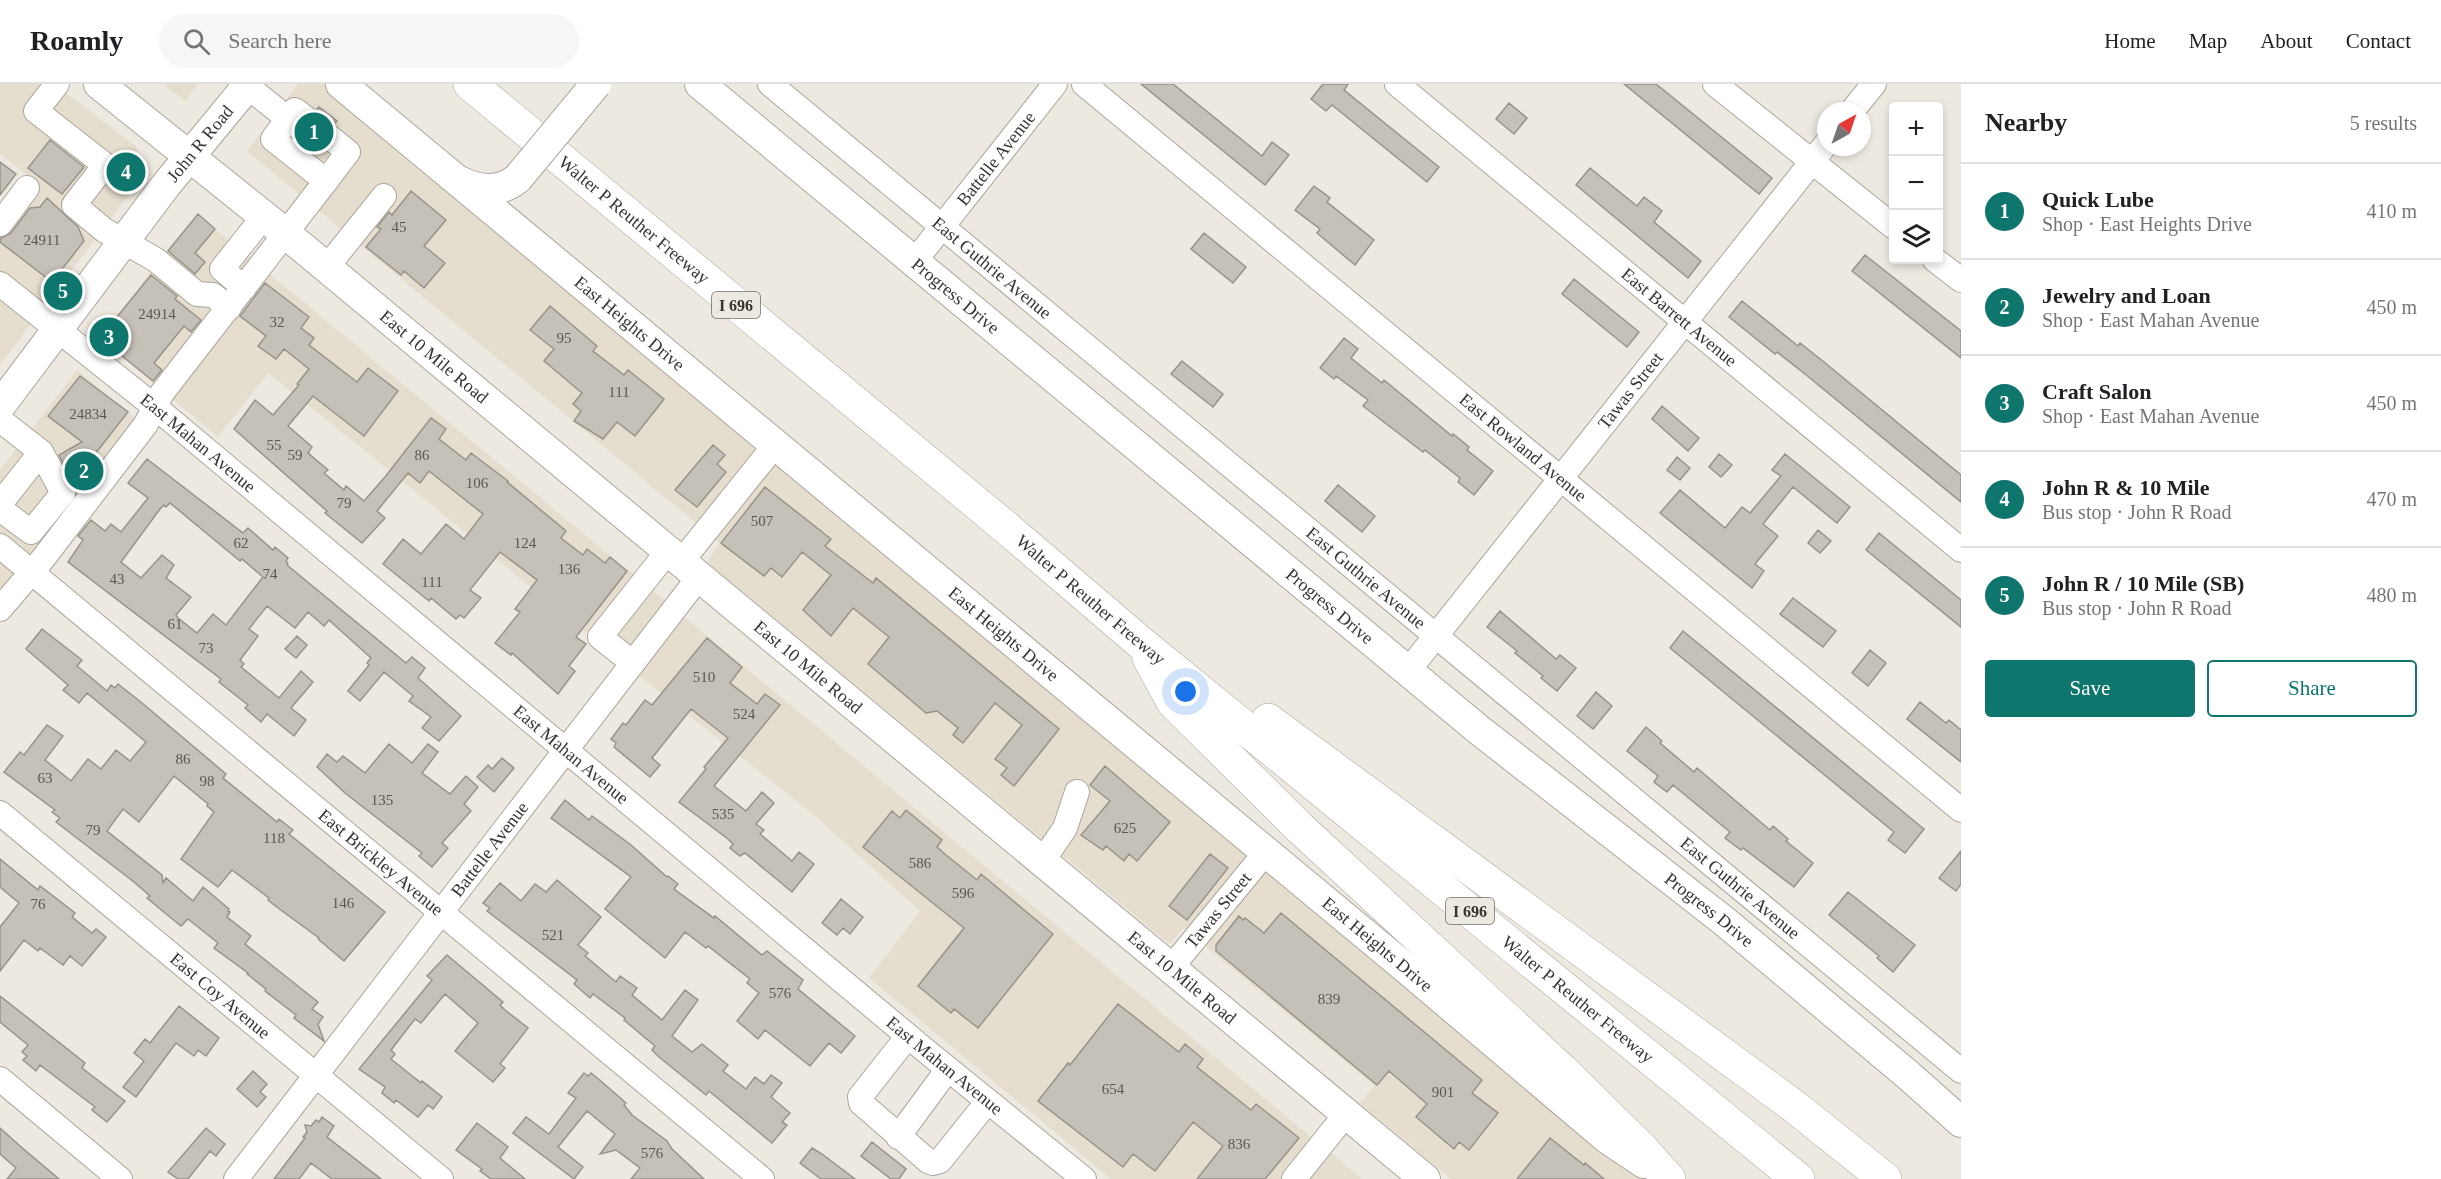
<!DOCTYPE html>
<html lang="en">
<head>
<meta charset="utf-8">
<style>
  :root { --surface:#fff; --page:#f6f6f6; --text:#202124; --muted:#757577; --line:#e0e0e0; --accent:#0f766e }
  body { margin:0; font-family:"Times New Roman",serif; background:var(--page); color:var(--text) }
  .controls { position:absolute; right:18px; top:18px; display:grid; overflow:hidden; border-radius:6px; box-shadow:0 3px 9px #0003 }
  .controls button { width:54px; height:54px; display:grid; place-items:center; padding:0; border:0; border-bottom:2px solid var(--line); background:var(--surface); color:var(--text); font:30px sans-serif }
  .compass { position:absolute; left:1817px; top:18px; width:54px; height:54px; border-radius:50%; background:var(--surface); box-shadow:0 3px 9px #0003; rotate:40deg }
  .you { position:absolute; left:1186px; top:608px; width:21px; height:21px; margin:-15px; border:4px solid #fff; border-radius:50%; background:#1a73e8; box-shadow:0 0 0 9px #1a73e833 }
  .badge { display:grid; place-items:center; width:39px; height:39px; border-radius:50%; background:var(--accent); color:#fff; font-size:20px; font-weight:700 }
  .pin { position:absolute; translate:-50% -50%; border:3px solid #fff; box-shadow:0 2px 6px #0006 }
  .list { margin:0; padding:0; list-style:none }
  h2 { display:flex; justify-content:space-between; align-items:center; height:78px; margin:0; padding:0 24px; font-size:26px }
  h2 small { font-size:20px; font-weight:400; color:var(--muted) }
  .list li { display:grid; grid-template-columns:39px 1fr auto; gap:18px; align-items:center; box-sizing:border-box; height:96px; padding:0 24px; border-top:2px solid var(--line) }
  .list b { display:block; font-size:22px; white-space:nowrap }
  .list p { margin:0; font-size:20px; white-space:nowrap; color:var(--muted) }
  .list em { font-size:20px; font-style:normal; color:var(--muted) }
  .actions { display:flex; gap:12px; padding:18px 24px }
  .actions a { flex:1; padding:14px 0; border:2px solid var(--accent); border-radius:6px; text-align:center; font-size:21px; color:var(--accent) }
  .actions .main { background:var(--accent); color:#fff }
  .icon { flex:none; width:33px; height:33px; fill:none; stroke:currentColor; stroke-width:2; stroke-linecap:round; stroke-linejoin:round }
  .map { position:relative; flex:none; width:1961px; height:1095px; overflow:hidden }
  header { display:flex; align-items:center; gap:36px; box-sizing:border-box; height:84px; padding:0 30px; background:var(--surface); border-bottom:2px solid var(--line) }
  header strong { font-size:28px }
  nav { display:flex; gap:33px; margin-inline-start:auto; font-size:21px }
  .search { width:420px; height:54px; background:var(--page); display:flex; align-items:center; gap:15px; box-sizing:border-box; padding:0 21px; border-radius:33px; color:var(--muted); font-size:22px }
  main { display:flex }
  aside { flex:1; background:var(--surface) }
  .map>svg:first-child { display:block }
</style>
</head>
<body>
<header>
<strong>Roamly</strong>
<div class="search"><svg class="icon" aria-label="search" viewBox="0 0 24 24"><circle cx="10" cy="10" r="6"/><path d="M15 15l6 6"/></svg>Search here</div>
<nav><a>Home</a><a>Map</a><a>About</a><a>Contact</a></nav>
</header>
<main>
<div class="map">
<svg width="1961" height="1095" viewBox="0 0 1961 1095">
  <rect width="100%" height="100%" fill="#eee9e0"/>
  <path fill="#e5ddcd" d="M0,0H54L137,63L142,93L0,281V134L31,94L0,70Z
    M163,0H198L185,17Z
    M298,0H326L787,386L1644,1095H1451L1360,1019L1375,1002L1183,844L1171,859L1166,857L709,480L708,476L720,459L247,67Z
    M197,130L693,540L1362,1095H1111L904,923L869,894L920,827L816,733L612,570L388,385L268,289L218,353L99,254Z
    M77,286L152,348L0,537V386Z"/>
  <path fill="#c6c1b8" stroke="#98938a" stroke-width="1.5" fill-rule="evenodd" d="M1141,0H1173L1262,72L1272,58L1289,71L1265,101Z
    M1323,0H1348L1344,6L1439,83L1427,98L1332,21L1326,27L1311,15Z
    M1624,0H1656L1772,94L1759,110Z
    M1509,19L1527,34L1514,50L1496,35Z
    M319,23L337,37L335,39L322,38L321,31L317,25Z
    M50,56L84,83L62,110L28,84Z
    M0,78L16,90L0,111Z
    M1590,84L1637,122L1644,113L1662,127L1654,138L1701,177L1688,194L1576,101Z
    M1314,102L1330,114L1327,118L1374,156L1355,181L1317,149L1320,145L1295,126Z
    M411,107L446,136L424,162L445,179L424,204L404,187L401,191L366,163L381,145L377,143L389,128L392,131Z
    M47,114L78,143L84,157L52,198L0,158L1,154L11,149L30,124L40,123Z
    M198,130L215,145L195,169L205,178L195,190L168,167Z
    M1204,149L1246,183L1233,199L1191,165Z
    M1865,171L1961,247V274L1852,187Z
    M151,191L177,212L175,215L201,236L191,248L184,242L154,279L162,286L153,297L100,254Z
    M1574,195L1639,248L1627,263L1562,210Z
    M265,199L309,233L301,244L314,254L309,261L357,298L368,284L398,307L364,352L313,312L288,342L312,363L308,369L328,386L324,389L344,406L346,402L364,417L385,393L431,334L446,345L439,355L466,376L471,369L508,397L507,398L566,447L561,454L583,471L587,465L605,479L610,473L627,487L576,553L586,560L569,582L575,587L558,610L512,569L511,571L495,559L520,528L515,525L537,496L500,468L470,506L481,514L464,534L460,531L456,535L431,514L429,517L383,480L403,455L421,470L446,440L464,455L483,430L429,387L420,399L408,389L377,427L385,434L362,459L325,429L327,427L234,345L255,316L273,331L299,301L297,300L309,285L284,265L276,275L258,262L266,252L240,232Z
    M1742,217L1798,262L1800,259L1824,278L1961,391V418L1805,290L1777,268L1775,270L1729,233Z
    M550,222L597,262L593,267L624,291L628,286L664,315L635,352L617,338L603,355L574,337L581,327L573,320L582,309L544,277L554,265L530,246Z
    M1344,254L1358,265L1351,274L1382,299L1384,296L1452,352L1453,350L1469,363L1467,366L1493,387L1474,411L1458,398L1460,394L1425,366L1423,368L1363,322L1368,316L1336,292L1334,295L1320,284Z
    M1182,277L1223,310L1213,323L1171,290Z
    M80,292L128,328L95,370L101,375L76,405L59,371L82,358L48,332Z
    M1662,322L1699,354L1688,367L1652,335Z
    M713,361L725,371L717,380L726,388L697,423L675,406Z
    M1719,370L1732,381L1721,393L1709,383Z
    M1785,370L1850,423L1837,439L1793,403L1763,440L1778,452L1755,480L1764,487L1752,504L1660,429L1680,406L1725,444L1742,423L1750,429L1781,392L1772,386Z
    M1677,373L1690,384L1680,396L1667,386Z
    M147,375L243,449L248,444L273,466L275,463L288,474L286,477L288,480L287,481L406,579L412,573L425,584L418,594L461,632L439,657L422,644L431,633L409,617L413,612L384,588L360,617L348,607L369,581L367,579L371,574L329,536L324,542L308,528L295,544L267,522L249,545L258,552L240,576L244,580L241,583L279,614L301,587L313,598L291,624L306,636L294,652L267,630L261,638L245,624L248,621L219,598L221,595L68,478L83,456L78,452L91,436L105,447L111,440L121,448L148,414L128,399ZM170,419L240,477L242,475L263,493L226,541L213,530L197,549L178,534L176,531L191,513L166,494L174,481L162,471L141,494L121,478L160,425L164,421L166,423Z
    M1338,401L1375,432L1362,448L1325,417Z
    M765,403L831,455L825,462L873,499L876,494L1059,645L1014,702L1001,691L1007,684L995,675L1022,641L995,619L963,659L953,651L958,644L937,627L926,629L868,580L889,553L853,524L831,552L803,526L831,491L802,468L782,493L771,484L764,492L721,459Z
    M1818,446L1831,457L1820,469L1808,459Z
    M1879,449L1961,516V543L1866,466Z
    M1793,514L1836,547L1823,563L1780,530Z
    M1500,527L1556,575L1560,571L1576,584L1557,607L1541,594L1543,592L1515,569L1517,567L1487,543Z
    M42,545L82,576L77,582L107,607L111,601L115,604L118,600L142,619L226,690L223,694L277,738L279,735L293,746L289,750L385,828L344,877L318,855L319,854L278,824L268,816L269,814L232,786L218,803L181,775L214,728L207,722L208,720L174,692L139,738L123,725L107,747L162,791L163,799L166,794L193,817L203,803L229,825L228,827L230,828L227,833L251,852L245,860L318,918L312,925L323,933L318,940L324,957L294,934L296,931L265,907L266,905L247,890L248,889L214,864L218,859L188,835L181,842L165,829L147,814L150,812L134,798L56,738L60,734L52,728L55,726L4,688L20,668L24,671L47,641L63,652L45,676L71,697L88,675L101,685L116,666L130,677L146,658L87,609L79,619L63,606L68,601L26,565Z
    M1683,547L1924,745L1905,769L1888,756L1894,748L1670,564Z
    M297,552L307,561L296,574L285,565Z
    M707,554L742,583L730,599L757,620L765,610L780,621L714,702L746,727L762,708L774,719L756,740L764,746L760,750L792,777L799,768L814,780L792,808L745,769L740,772L730,764L733,760L728,755L679,718L706,685L704,683L728,654L691,625L652,674L660,681L650,693L614,663L616,659L611,655L623,639L626,641L645,616L652,621Z
    M1870,566L1886,579L1868,602L1852,589Z
    M1596,608L1612,622L1593,645L1577,632Z
    M1920,618L1946,639L1949,636L1961,646V678L1907,635Z
    M1646,643L1662,657L1660,659L1694,688L1697,684L1770,746L1773,742L1788,755L1786,757L1813,779L1794,803L1743,764L1741,766L1725,754L1730,748L1673,701L1667,708L1654,698L1658,692L1627,667Z
    M389,660L412,679L428,660L438,668L422,689L450,710L466,692L478,703L464,720L471,727L442,759L448,764L432,783L419,772L422,769L345,709L317,683L327,670L337,678L343,672L365,689Z
    M502,674L514,684L494,708L477,693L488,681L492,685Z
    M1105,682L1170,738L1137,777L1129,770L1124,777L1106,762L1103,766L1081,751L1110,717L1090,701Z
    M565,716L589,736L592,732L631,761L667,793L668,792L678,800L674,805L714,834L715,832L762,871L767,867L803,896L798,905L855,952L841,969L829,959L810,982L765,946L758,955L737,937L759,909L747,899L750,895L708,862L706,864L685,848L665,874L605,825L631,793L551,734Z
    M906,726L942,756L937,763L946,771L977,796L981,790L1053,850L978,944L954,925L951,929L918,902L964,844L863,763L892,727L900,734Z
    M1961,767V800L1956,807L1939,794Z
    M1210,770L1228,784L1187,836L1169,822Z
    M0,775L38,806L40,802L75,829L72,833L92,849L96,845L106,853L82,882L70,872L63,881L40,864L38,867L24,856L0,887V843L19,819L0,803Z
    M557,796L601,833L578,861L588,869L585,872L616,898L620,892L637,904L632,911L662,936L685,906L698,916L672,952L692,968L702,960L728,981L723,987L746,1005L755,993L764,1000L771,991L782,999L771,1013L790,1029L782,1038L787,1041L772,1059L709,1007L706,1011L659,973L652,966L655,962L624,936L625,934L593,910L590,914L574,900L577,896L487,827L490,824L483,819L500,799L521,817L535,800L546,808Z
    M1848,808L1915,861L1893,888L1877,874L1879,872L1829,831Z
    M841,815L863,833L850,850L843,844L837,851L822,839Z
    M1281,829L1482,996L1472,1009L1498,1029L1469,1066L1459,1058L1454,1065L1416,1033L1427,1020L1389,987L1377,1001L1216,867V861L1239,832L1243,836L1245,834L1264,849Z
    M447,871L503,918L500,921L505,926L528,944L500,980L505,984L493,998L455,967L478,939L445,910L421,939L415,935L391,966L395,970L391,975L421,999L422,997L442,1013L433,1025L428,1021L418,1033L396,1016L394,1019L382,1009L385,1003L359,985L432,896L427,892Z
    M0,912L85,979L82,984L125,1017L107,1038L92,1026L95,1023L40,981L36,987L23,976L27,972L22,968L28,961L0,938Z
    M1118,920L1179,968L1185,960L1203,975L1197,983L1251,1026L1256,1020L1299,1054L1265,1095H1197L1223,1062L1193,1038L1155,1087L1133,1070L1123,1083L1038,1017L1068,979L1070,981Z
    M179,922L219,954L206,972L198,966L194,972L176,959L136,1013L123,1003L144,977L134,969L145,955L150,959Z
    M253,987L267,1000L260,1008L266,1013L257,1023L237,1005Z
    M584,989L588,992L591,989L602,998L626,1019L624,1021L632,1031L667,1057L672,1065L704,1095H631L640,1084L616,1066L600,1070L615,1050L587,1027L558,1063L583,1083L574,1095L513,1049L526,1033L549,1050L576,1014L568,1009Z
    M322,1033L334,1042L327,1053L381,1095H332L311,1079L299,1095H274L305,1054L303,1053L307,1048L305,1041L311,1042L316,1036L319,1038Z
    M477,1039L508,1063L500,1074L525,1095H491L480,1087L482,1085L456,1066Z
    M0,1044L20,1062L59,1095H7L16,1084L0,1070Z
    M206,1044L225,1060L216,1072L210,1067L188,1095H178L168,1088Z
    M1550,1054L1584,1081L1585,1079L1604,1095H1517Z
    M872,1058L906,1085L899,1095H891L861,1072Z
    M812,1064L822,1070L855,1095H821L800,1079Z"/>
  <g fill="none" stroke-linecap="round" stroke-linejoin="round">
    <path stroke="#c9c5bd" stroke-width="24" stroke-dasharray="24 12" stroke-linecap="butt" d="M296,53L314,68"/>
    <defs>
      <g id="minor">
        <path d="M57,0L36,27L105,81L74,121L104,146L156,176L197,210L213,211L229,224"/>
        <path id="s1" d="M770,0L1961,987"/>
        <path id="s2" d="M1084,0L1961,726"/>
        <path id="s3" d="M1397,0L1961,466"/>
        <path d="M1715,0L1894,143"/>
        <path d="M1852,27L1874,0"/>
        <path d="M302,46L288,35L295,26L308,36"/>
        <path d="M326,97L348,68L327,51"/>
        <path d="M0,140L27,104"/>
        <path d="M1935,176L1961,196"/>
        <path id="s4" d="M914,178L1055,0"/>
        <path d="M326,184L384,112"/>
        <path id="s5" d="M0,200L155,323L926,967L1084,1095"/>
        <path d="M244,204L222,185L264,132"/>
        <path d="M0,336L41,368L0,420"/>
        <path d="M0,425L31,448L63,409L41,368"/>
        <path id="s6" d="M0,462L762,1095"/>
        <path d="M681,478L775,361"/>
        <path d="M0,525L42,476L146,340L162,309L326,97L273,55L288,35L247,2"/>
        <path d="M633,579L600,553L668,467"/>
        <path id="s7" d="M1408,587L1826,60"/>
        <path id="s8" d="M0,729L441,1095"/>
        <path d="M1042,778L1065,744L1077,708"/>
        <path id="s9" d="M1170,885L1266,768"/>
        <path d="M908,952L860,1013L861,1019L928,1077L933,1079L940,1077L988,1017"/>
        <path d="M0,995L120,1095"/>
        <path d="M898,1053L948,985"/>
        <path id="s10" d="M236,1095L699,493"/>
        <path d="M1294,1095L1346,1030"/>
      </g>
      <g id="major">
        <path id="s11" d="M99,0L285,149L1425,1095"/>
        <path id="s12" d="M341,0L1407,885L1608,1055L1644,1079"/>
        <path id="s13" d="M700,0L1479,646L1724,837L1908,991L1961,1038"/>
        <path d="M459,97C479,107 501,109 518,94"/>
        <path id="s14" d="M0,322L166,101L249,0"/>
      </g>
      <g id="highway">
        <path id="s15" d="M470,0L1003,441L1141,559L1798,1095"/>
        <path d="M1149,574L1173,618L1300,744L1563,987L1642,1065L1669,1095"/>
        <path d="M1268,636L1795,1023L1885,1095"/>
      </g>
    </defs>
    <use href="#minor" stroke="#aba69d" stroke-width="26"/>
    <use href="#major" stroke="#aba69d" stroke-width="32"/>
    <use href="#highway" stroke="#aba69d" stroke-width="34"/>
    <use href="#minor" stroke="#fff" stroke-width="24"/>
    <use href="#major" stroke="#fff" stroke-width="30"/>
    <use href="#highway" stroke="#fff" stroke-width="33"/>
    <defs>
      <path id="major-bridge" d="M518,94L596,0"/>
    </defs>
    <use href="#major-bridge" stroke="#aba69d" stroke-width="32" stroke-linecap="butt"/>
    <use href="#major-bridge" stroke="#fff" stroke-width="30"/>
  </g>
  <g text-anchor="middle" stroke-width="4.5" stroke-linejoin="round" paint-order="stroke">
    <g font-size="15" fill="#5b5853">
      <text x="399" y="148">45</text>
      <text x="42" y="161">24911</text>
      <text x="157" y="235">24914</text>
      <text x="277" y="243">32</text>
      <text x="564" y="259">95</text>
      <text x="619" y="313">111</text>
      <text x="88" y="335">24834</text>
      <text x="274" y="366">55</text>
      <text x="295" y="376">59</text>
      <text x="422" y="376">86</text>
      <text x="477" y="404">106</text>
      <text x="344" y="424">79</text>
      <text x="762" y="442">507</text>
      <text x="241" y="464">62</text>
      <text x="525" y="464">124</text>
      <text x="569" y="490">136</text>
      <text x="270" y="495">74</text>
      <text x="117" y="500">43</text>
      <text x="432" y="503">111</text>
      <text x="175" y="545">61</text>
      <text x="206" y="569">73</text>
      <text x="704" y="598">510</text>
      <text x="744" y="635">524</text>
      <text x="183" y="680">86</text>
      <text x="45" y="699">63</text>
      <text x="207" y="702">98</text>
      <text x="382" y="721">135</text>
      <text x="723" y="735">535</text>
      <text x="1125" y="749">625</text>
      <text x="93" y="751">79</text>
      <text x="274" y="759">118</text>
      <text x="920" y="784">586</text>
      <text x="963" y="814">596</text>
      <text x="343" y="824">146</text>
      <text x="38" y="825">76</text>
      <text x="553" y="856">521</text>
      <text x="780" y="914">576</text>
      <text x="1329" y="920">839</text>
      <text x="1113" y="1010">654</text>
      <text x="1443" y="1013">901</text>
      <text x="1239" y="1065">836</text>
      <text x="652" y="1074">576</text>
    </g>
    <g fill="#eee9e0" stroke="#6e6b66" stroke-width="1.5">
      <rect x="712" y="208" width="48" height="26" rx="4.5"/>
      <rect x="1446" y="814" width="48" height="26" rx="4.5"/>
    </g>
    <g font-size="16" font-weight="bold" fill="#373531">
      <text x="736" y="227">I 696</text>
      <text x="1470" y="833">I 696</text>
    </g>
    <g font-size="18" fill="#373531" stroke="#eee9e0">
      <text dy="6" stroke="none"><textPath href="#s14" startOffset="330">John R Road</textPath></text>
      <text dy="6" stroke="none"><textPath href="#s4" startOffset="132">Battelle Avenue</textPath></text>
      <text dy="6" stroke="none"><textPath href="#s15" startOffset="213">Walter P Reuther Freeway</textPath></text>
      <text dy="6" stroke="none"><textPath href="#s1" startOffset="288">East Guthrie Avenue</textPath></text>
      <text dy="6" stroke="none"><textPath href="#s13" startOffset="332">Progress Drive</textPath></text>
      <text dy="6" stroke="none"><textPath href="#s3" startOffset="366">East Barrett Avenue</textPath></text>
      <text dy="6" stroke="none"><textPath href="#s12" startOffset="375">East Heights Drive</textPath></text>
      <text dy="6" stroke="none"><textPath href="#s11" startOffset="432">East 10 Mile Road</textPath></text>
      <text dy="6" stroke="none"><textPath href="#s7" startOffset="358">Tawas Street</textPath></text>
      <text dy="6" stroke="none"><textPath href="#s5" startOffset="254">East Mahan Avenue</textPath></text>
      <text dy="6" stroke="none"><textPath href="#s2" startOffset="570">East Rowland Avenue</textPath></text>
      <text dy="6" stroke="none"><textPath href="#s1" startOffset="774">East Guthrie Avenue</textPath></text>
      <text dy="6" stroke="none"><textPath href="#s15" startOffset="807">Walter P Reuther Freeway</textPath></text>
      <text dy="6" stroke="none"><textPath href="#s13" startOffset="818">Progress Drive</textPath></text>
      <text dy="6" stroke="none"><textPath href="#s12" startOffset="861">East Heights Drive</textPath></text>
      <text dy="6" stroke="none"><textPath href="#s11" startOffset="918">East 10 Mile Road</textPath></text>
      <text dy="6" stroke="none"><textPath href="#s5" startOffset="740">East Mahan Avenue</textPath></text>
      <text dy="6" stroke="none"><textPath href="#s10" startOffset="416">Battelle Avenue</textPath></text>
      <text dy="6" stroke="none"><textPath href="#s6" startOffset="495">East Brickley Avenue</textPath></text>
      <text dy="6" stroke="none"><textPath href="#s1" startOffset="1260">East Guthrie Avenue</textPath></text>
      <text dy="6" stroke="none"><textPath href="#s13" startOffset="1304">Progress Drive</textPath></text>
      <text dy="6" stroke="none"><textPath href="#s9" startOffset="76">Tawas Street</textPath></text>
      <text dy="6" stroke="none"><textPath href="#s12" startOffset="1347">East Heights Drive</textPath></text>
      <text dy="6" stroke="none"><textPath href="#s11" startOffset="1404">East 10 Mile Road</textPath></text>
      <text dy="6" stroke="none"><textPath href="#s8" startOffset="286">East Coy Avenue</textPath></text>
      <text dy="6" stroke="none"><textPath href="#s15" startOffset="1437">Walter P Reuther Freeway</textPath></text>
      <text dy="6" stroke="none"><textPath href="#s5" startOffset="1226">East Mahan Avenue</textPath></text>
    </g>
  </g>
</svg>
<div class="controls">
<button>+</button>
<button>−</button>
<button><svg class="icon" aria-label="layers" viewBox="0 0 24 24"><path d="M12 4l9 5-9 5-9-5zM3 14l9 5 9-5"/></svg></button>
</div>
<svg class="compass" viewBox="-18 -18 36 36"><path d="M0-13l5 13h-10z" fill="#e53935"/><path d="M0 13l5-13h-10z" fill="#757577"/></svg>
<div class="you"></div>
<div class="pin badge" style="left:314px;top:48px">1</div>
<div class="pin badge" style="left:84px;top:387px">2</div>
<div class="pin badge" style="left:109px;top:253px">3</div>
<div class="pin badge" style="left:126px;top:88px">4</div>
<div class="pin badge" style="left:63px;top:207px">5</div>
</div>
<aside>
<h2>Nearby<small>5 results</small></h2>
<ul class="list">
<li><span class="badge">1</span><div><b>Quick Lube</b><p>Shop · East Heights Drive</p></div><em>410 m</em></li>
<li><span class="badge">2</span><div><b>Jewelry and Loan</b><p>Shop · East Mahan Avenue</p></div><em>450 m</em></li>
<li><span class="badge">3</span><div><b>Craft Salon</b><p>Shop · East Mahan Avenue</p></div><em>450 m</em></li>
<li><span class="badge">4</span><div><b>John R &amp; 10 Mile</b><p>Bus stop · John R Road</p></div><em>470 m</em></li>
<li><span class="badge">5</span><div><b>John R / 10 Mile (SB)</b><p>Bus stop · John R Road</p></div><em>480 m</em></li>
</ul>
<div class="actions"><a class="main">Save</a><a>Share</a></div>
</aside>
</main>
</body>
</html>
